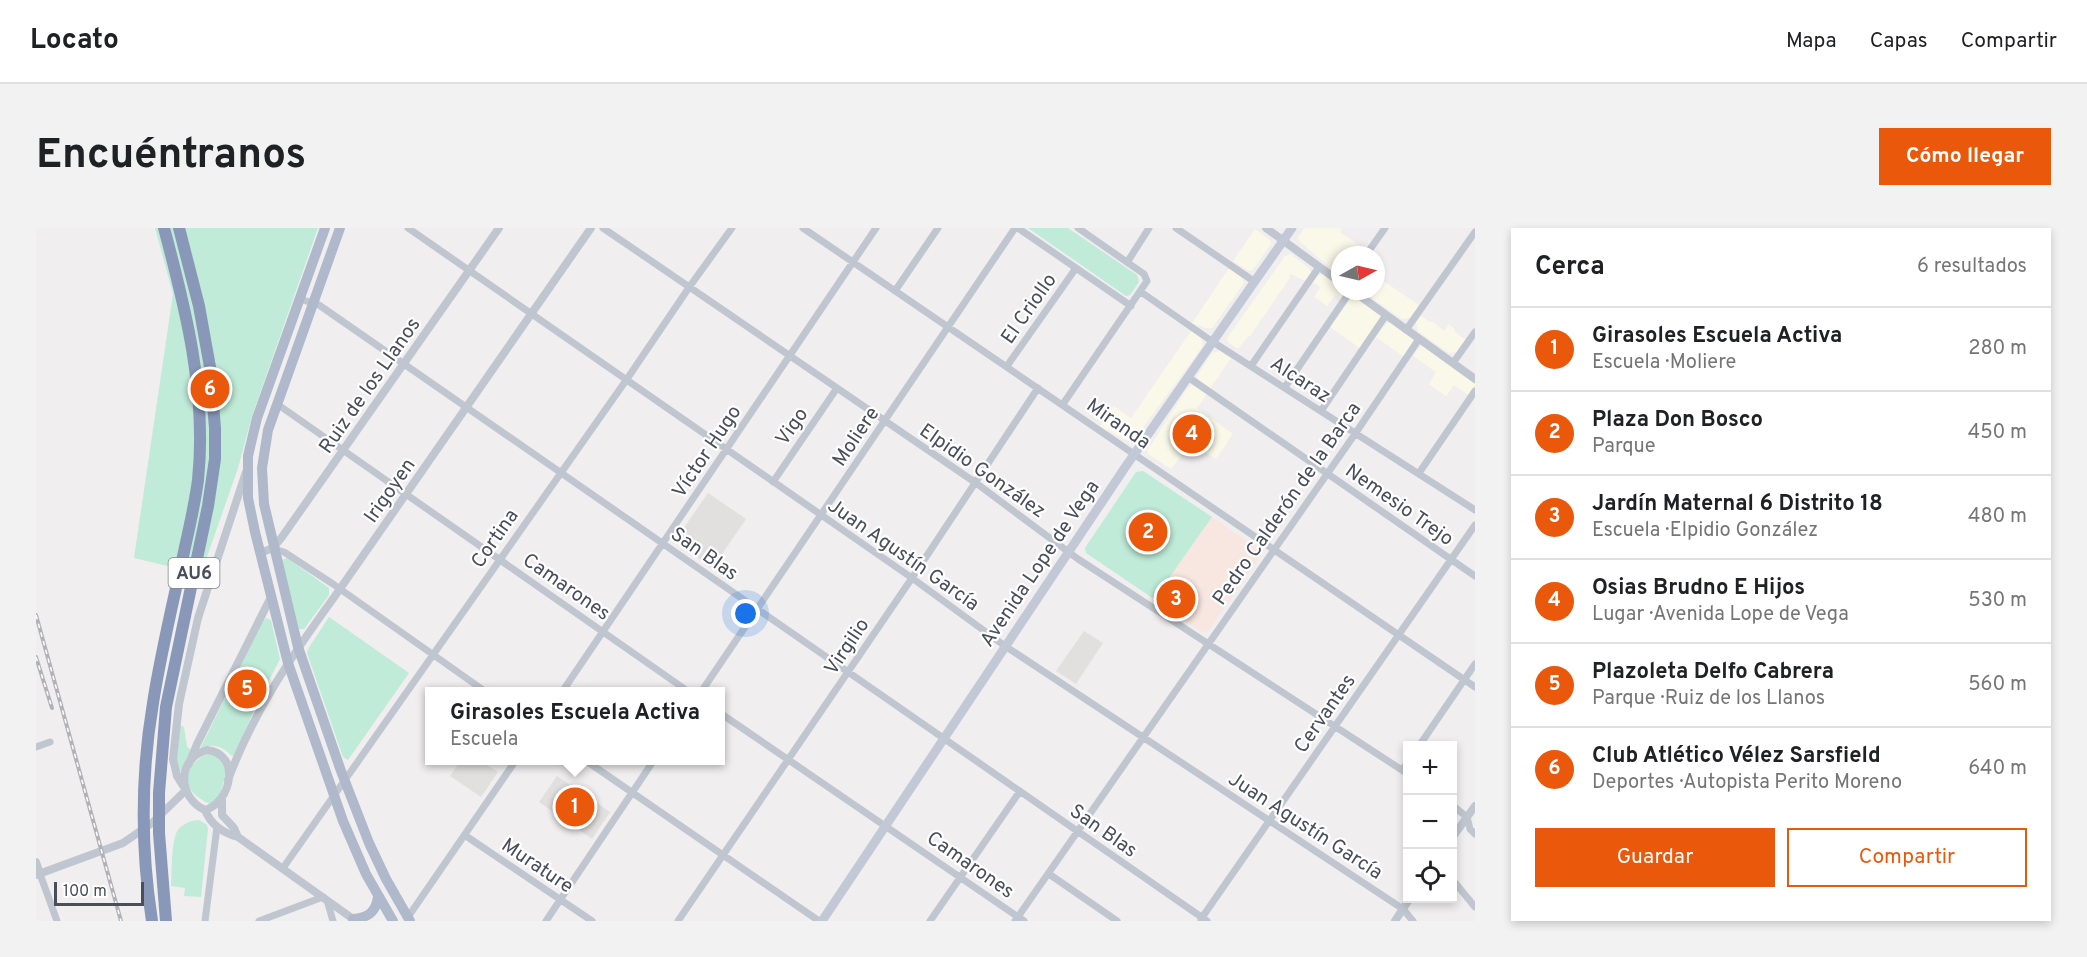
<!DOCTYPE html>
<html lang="es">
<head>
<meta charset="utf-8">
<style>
  :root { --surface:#fff; --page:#f2f2f2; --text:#202124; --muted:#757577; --line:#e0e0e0; --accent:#ea580c }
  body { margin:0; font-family:Overpass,sans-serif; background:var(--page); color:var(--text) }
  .controls { position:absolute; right:18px; bottom:18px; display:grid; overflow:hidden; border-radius:0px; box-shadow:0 3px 9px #0003 }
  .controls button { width:54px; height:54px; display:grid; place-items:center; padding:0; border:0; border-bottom:2px solid var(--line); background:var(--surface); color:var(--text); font:30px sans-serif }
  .compass { position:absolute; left:1295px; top:18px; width:54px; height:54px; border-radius:50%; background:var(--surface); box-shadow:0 3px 9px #0003; rotate:82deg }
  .scale { position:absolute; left:18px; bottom:15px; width:90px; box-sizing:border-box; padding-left:6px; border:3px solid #484e5a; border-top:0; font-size:16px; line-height:21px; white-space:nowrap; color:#484e5a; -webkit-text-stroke:4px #fff; paint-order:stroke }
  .you { position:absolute; left:710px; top:386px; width:21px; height:21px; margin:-15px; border:4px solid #fff; border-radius:50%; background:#1a73e8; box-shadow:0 0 0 9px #1a73e833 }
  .badge { display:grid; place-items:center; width:39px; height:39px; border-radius:50%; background:var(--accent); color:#fff; font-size:20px; font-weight:700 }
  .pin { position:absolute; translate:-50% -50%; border:3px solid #fff; box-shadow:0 2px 6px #0006 }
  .popup { position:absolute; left:389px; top:459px; width:300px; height:78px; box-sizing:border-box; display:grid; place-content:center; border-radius:0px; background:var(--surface); filter:drop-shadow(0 2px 4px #0005); font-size:20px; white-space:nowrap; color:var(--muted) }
  .popup b { font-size:22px; color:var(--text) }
  .popup::after { content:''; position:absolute; left:50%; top:100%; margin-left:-12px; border:12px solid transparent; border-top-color:var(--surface) }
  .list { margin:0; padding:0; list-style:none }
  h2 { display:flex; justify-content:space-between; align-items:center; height:78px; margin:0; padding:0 24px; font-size:26px }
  h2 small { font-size:20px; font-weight:400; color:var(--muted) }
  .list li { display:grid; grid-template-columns:39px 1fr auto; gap:18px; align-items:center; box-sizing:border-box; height:84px; padding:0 24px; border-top:2px solid var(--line) }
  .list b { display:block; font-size:22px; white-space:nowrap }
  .list p { margin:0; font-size:20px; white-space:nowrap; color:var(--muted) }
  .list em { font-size:20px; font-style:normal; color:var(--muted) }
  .actions { display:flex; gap:12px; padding:18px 24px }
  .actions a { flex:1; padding:14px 0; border:2px solid var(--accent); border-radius:0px; text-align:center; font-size:21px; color:var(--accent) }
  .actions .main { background:var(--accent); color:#fff }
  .icon { flex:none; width:33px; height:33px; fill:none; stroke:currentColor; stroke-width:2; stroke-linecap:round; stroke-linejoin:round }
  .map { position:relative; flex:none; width:1439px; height:693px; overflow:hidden; border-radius:0px }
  header { display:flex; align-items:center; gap:36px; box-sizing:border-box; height:84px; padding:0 30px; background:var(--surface); border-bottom:2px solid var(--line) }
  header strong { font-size:28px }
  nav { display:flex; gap:33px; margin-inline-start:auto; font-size:21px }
  .intro { display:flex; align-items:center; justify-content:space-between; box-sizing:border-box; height:144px; padding:0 36px }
  h1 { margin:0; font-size:42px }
  .button { padding:15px 27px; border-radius:0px; background:var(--accent); color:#fff; font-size:21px; font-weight:700 }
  main { display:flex; gap:36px; padding:0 36px }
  aside { flex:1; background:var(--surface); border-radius:0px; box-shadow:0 3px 9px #0003 }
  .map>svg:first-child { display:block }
</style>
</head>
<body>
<header>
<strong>Locato</strong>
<nav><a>Mapa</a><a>Capas</a><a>Compartir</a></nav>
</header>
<div class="intro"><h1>Encuéntranos</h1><a class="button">Cómo llegar</a></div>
<main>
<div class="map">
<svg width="1439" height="693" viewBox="0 0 1439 693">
  <rect width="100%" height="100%" fill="#f0eeee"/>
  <path fill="#faf8e8" d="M1268,0H1306L1304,4L1331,22L1328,27H1304V48L1263,13L1262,9Z
    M1219,1L1234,12L1235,16L1216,43H1213L1197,33Z
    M1255,26L1273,40L1275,45L1269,53L1255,46L1253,49L1254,50L1214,108H1212L1202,121L1193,115L1191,110L1249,28Z
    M1193,40L1206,50L1208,55L1176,100H1169L1156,95Z
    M1287,46L1304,57V63H1309L1307,72L1299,67L1291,78L1278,69L1284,59L1277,54L1281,48Z
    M1340,48L1383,77L1374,90L1366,91L1326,63H1340Z
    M1318,70H1322L1346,88L1325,121L1294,99L1313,73Z
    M1385,88L1394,94L1396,93L1408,103L1413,96L1419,101L1418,103L1430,112L1421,124L1413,125L1382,103L1380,95Z
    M1355,94L1377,109L1378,113L1368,129L1340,109L1350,96Z
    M1155,103L1165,110L1167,115L1166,119L1098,212L1091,213L1064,198L1078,178L1095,190Z
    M1388,117L1439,153V160L1434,168L1418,157L1410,168L1393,156L1400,144L1377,128L1383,120Z
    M1184,123L1195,130L1174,161L1162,153L1161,148L1176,125Z
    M1156,157L1171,166L1161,180L1197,206L1180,231L1155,215L1135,241L1112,226L1111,223L1151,161Z"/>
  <path fill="#e1e0df" d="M672,265L710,291L676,341L641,314L640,311Z
    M1048,403L1067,415L1040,456L1020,443Z
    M425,532L445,533L462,544L445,569L414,548Z
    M521,548L574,584L556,611L503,574Z"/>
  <path fill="#f8e6e0" d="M1176,289L1224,322L1225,327L1172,403L1166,404L1118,371Z"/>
  <path fill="#bfebd8" d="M119,0H282L216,188L202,240L165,346L98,330L137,66Z
    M992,0H1032L1101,47L1103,54L1094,67L1090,68Z
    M1107,243L1176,289L1118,371L1050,325L1049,320L1100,244Z
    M251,330L293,360V367L268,401H263L246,332Z
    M293,389L373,445L312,532L307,529L271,425L272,421Z
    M230,390L235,392L244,431L220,478L198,527L196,528C185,517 177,515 164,521L227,393Z
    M143,497L148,499L151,519L156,522L145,544C137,532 142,511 143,497Z
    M175,525L180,526L191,541L183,571L175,576C167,573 156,567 153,558C147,543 162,528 175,525Z
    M163,592L171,597L172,601L165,669L148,668L149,660L135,658C136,646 135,611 142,602C146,596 156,592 163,592Z"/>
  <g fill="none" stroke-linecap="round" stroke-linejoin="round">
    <path stroke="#c0c6cf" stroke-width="7" d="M372,0L876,350L969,418L1367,681L1377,693
      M567,0L940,255L1042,331L1372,546
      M767,0L1439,459
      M982,0L1095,78
      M1140,0L1219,54
      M1330,27L1349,0
      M1092,33L1113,0
      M859,63L902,0
      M1105,64L1177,114L1439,282
      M264,71L283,77L1171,693
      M1370,102L1439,4
      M1417,135L1439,104
      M971,138L1040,40
      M1215,138L1283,39
      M1152,149L1439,348
      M1249,159L1313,65V63
      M241,176L653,464
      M1027,176L1111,53L1108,46L1042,0
      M1285,183L1350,87
      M1383,245L1439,163
      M737,254L801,160
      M238,321L248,324L297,356L450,464
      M526,464L840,0
      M665,464L979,0
      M684,485L988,693
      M1383,518L1439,436
      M0,519L14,514
      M549,532L783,693
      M1366,542L1372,534
      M1416,577L1431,589L1434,601L1439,606
      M430,608L556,693
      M247,640L591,151L654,58L696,0
      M4,646L21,693
      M1013,646L1081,693
      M1416,651L1439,679
      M291,672L297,693
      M372,689L480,532
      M1165,691L1439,297
      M169,693L181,599
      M223,693L287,669
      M510,693L618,532
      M642,693L876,350L1002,160
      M894,693L984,563
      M979,693L1319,206L1383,111"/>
    <path stroke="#c0c6cf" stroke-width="8" d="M1230,0L1304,54
      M1317,63L1439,151
      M224,325L237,320L246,309L463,0
      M171,522C206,526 195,575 169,582C142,570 140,531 171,522Z
      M153,536L161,516L235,369
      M192,552C217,484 257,426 299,368L555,0
      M148,559L141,548L137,531L143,476L162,390L210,244
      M186,571V587L198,600L202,609
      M169,582C175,597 187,605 202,609L320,693
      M1416,610L1439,578
      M0,634L4,646
      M0,647L87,615L116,595L149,563
      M1359,693L1374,670"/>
    <path stroke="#c2c8d5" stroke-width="9" d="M786,693L1090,238L1256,0"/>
    <path stroke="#b0b9cb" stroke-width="10" d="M289,0L221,190L212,228V270L219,304L252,435L307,593L330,646L357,693
      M304,0L232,202L226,240L228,276L262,419L305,543L333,615L350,651L374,693
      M317,691C332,690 340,684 342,669"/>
    <path stroke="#8998b9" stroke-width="12" d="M116,693C105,622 105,546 117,475C125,423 138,371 149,319C154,297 159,274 162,252C171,166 150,82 128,0
      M130,693L123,605V565L130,479L172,278L179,231V200L174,139L163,78L143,0"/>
    <defs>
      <path id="rail" d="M0,387L85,693
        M0,429L16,480"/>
    </defs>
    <use href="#rail" stroke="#b1b2b8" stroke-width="4"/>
    <use href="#rail" stroke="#fff" stroke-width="1.5" stroke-dasharray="4.5" stroke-linecap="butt"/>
  </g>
  <g text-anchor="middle" stroke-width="4.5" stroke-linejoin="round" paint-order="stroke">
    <rect fill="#fff" stroke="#7f838c" stroke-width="1.5" x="132.5" y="330" width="51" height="30" rx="4.5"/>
    <g font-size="18" font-weight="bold" fill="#484e5a">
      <text x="158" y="351">AU6</text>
    </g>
    <g font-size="20" fill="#484e5a" stroke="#fff">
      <text transform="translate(992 80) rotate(-55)" y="7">El Criollo</text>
      <text transform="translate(1265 151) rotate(33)" y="7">Alcaraz</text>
      <text transform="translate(333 157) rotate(-55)" y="7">Ruiz de los Llanos</text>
      <text transform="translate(1083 195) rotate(35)" y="7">Miranda</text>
      <text transform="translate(755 198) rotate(-55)" y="7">Vigo</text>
      <text transform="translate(819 208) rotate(-56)" y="7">Moliere</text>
      <text transform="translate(670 223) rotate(-56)" y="7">Víctor Hugo</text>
      <text transform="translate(947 242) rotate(35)" y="7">Elpidio González</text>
      <text transform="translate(353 262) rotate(-55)" y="7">Irigoyen</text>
      <text transform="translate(1250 275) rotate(-55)" y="7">Pedro Calderón de la Barca</text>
      <text transform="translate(1364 276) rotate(35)" y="7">Nemesio Trejo</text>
      <text transform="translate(458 310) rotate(-55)" y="7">Cortina</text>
      <text transform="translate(669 325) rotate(35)" y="7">San Blas</text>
      <text transform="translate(868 326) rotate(35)" y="7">Juan Agustín García</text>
      <text transform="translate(1003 335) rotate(-56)" y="7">Avenida Lope de Vega</text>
      <text transform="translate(531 358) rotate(35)" y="7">Camarones</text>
      <text transform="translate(810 418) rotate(-56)" y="7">Virgilio</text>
      <text transform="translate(1288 485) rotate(-55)" y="7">Cervantes</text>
      <text transform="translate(1270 597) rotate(33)" y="7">Juan Agustín García</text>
      <text transform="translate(1068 602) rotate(35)" y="7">San Blas</text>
      <text transform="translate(935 636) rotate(35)" y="7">Camarones</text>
      <text transform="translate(502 637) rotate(34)" y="7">Murature</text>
    </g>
  </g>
</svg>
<div class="controls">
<button>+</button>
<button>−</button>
<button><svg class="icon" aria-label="locate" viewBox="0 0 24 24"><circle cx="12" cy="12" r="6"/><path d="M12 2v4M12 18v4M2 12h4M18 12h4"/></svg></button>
</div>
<svg class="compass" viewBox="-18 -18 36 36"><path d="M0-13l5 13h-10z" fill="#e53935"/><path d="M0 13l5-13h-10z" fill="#757577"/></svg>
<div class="scale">100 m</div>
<div class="you"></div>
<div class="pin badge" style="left:539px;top:579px">1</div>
<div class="popup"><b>Girasoles Escuela Activa</b>Escuela</div>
<div class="pin badge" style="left:1112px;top:304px">2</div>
<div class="pin badge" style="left:1140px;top:371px">3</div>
<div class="pin badge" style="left:1156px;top:206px">4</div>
<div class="pin badge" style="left:211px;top:461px">5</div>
<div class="pin badge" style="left:174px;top:161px">6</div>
</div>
<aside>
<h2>Cerca<small>6 resultados</small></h2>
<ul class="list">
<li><span class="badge">1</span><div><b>Girasoles Escuela Activa</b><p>Escuela · Moliere</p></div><em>280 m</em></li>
<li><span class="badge">2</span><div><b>Plaza Don Bosco</b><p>Parque</p></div><em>450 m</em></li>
<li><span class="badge">3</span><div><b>Jardín Maternal 6 Distrito 18</b><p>Escuela · Elpidio González</p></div><em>480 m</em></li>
<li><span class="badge">4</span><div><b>Osias Brudno E Hijos</b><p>Lugar · Avenida Lope de Vega</p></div><em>530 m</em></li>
<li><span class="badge">5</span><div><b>Plazoleta Delfo Cabrera</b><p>Parque · Ruiz de los Llanos</p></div><em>560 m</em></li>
<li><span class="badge">6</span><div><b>Club Atlético Vélez Sarsfield</b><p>Deportes · Autopista Perito Moreno</p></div><em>640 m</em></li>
</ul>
<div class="actions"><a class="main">Guardar</a><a>Compartir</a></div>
</aside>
</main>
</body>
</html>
